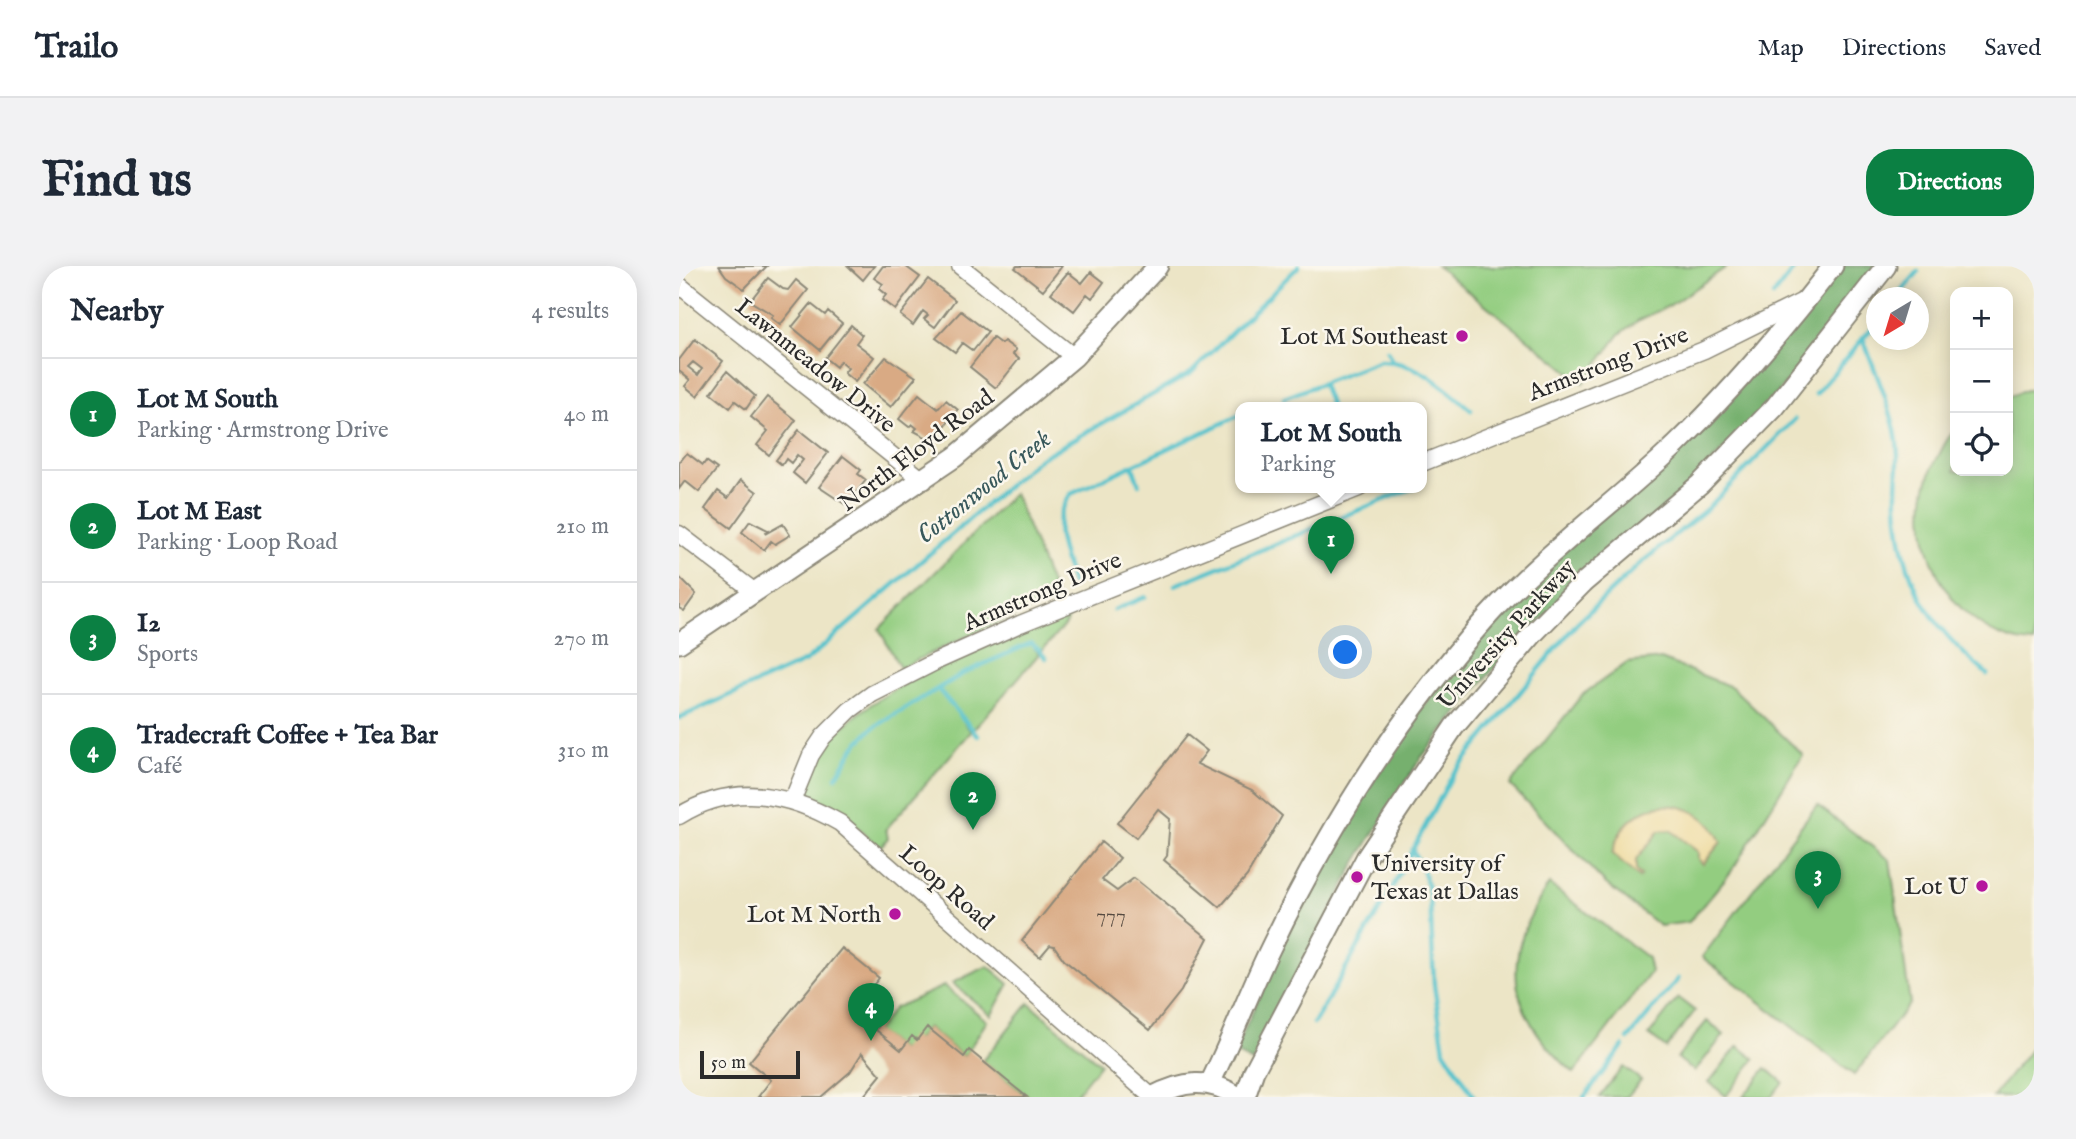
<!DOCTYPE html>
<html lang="en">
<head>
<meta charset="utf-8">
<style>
  :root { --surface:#fff; --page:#f2f2f3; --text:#1f2937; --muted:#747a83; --line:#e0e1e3; --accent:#0b8043 }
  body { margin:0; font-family:"IM FELL English",serif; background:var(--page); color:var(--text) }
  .controls { position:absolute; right:21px; top:21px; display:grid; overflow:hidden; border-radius:14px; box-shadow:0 4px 18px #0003 }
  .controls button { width:63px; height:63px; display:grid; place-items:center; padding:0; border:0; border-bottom:2px solid var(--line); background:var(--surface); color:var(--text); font:35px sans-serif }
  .compass { position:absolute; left:1187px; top:21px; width:63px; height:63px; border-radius:50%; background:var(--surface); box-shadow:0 4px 18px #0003; rotate:218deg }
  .scale { position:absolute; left:21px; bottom:18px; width:100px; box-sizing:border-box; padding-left:7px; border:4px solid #2b2b2b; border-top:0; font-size:19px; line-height:24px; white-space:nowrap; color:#2b2b2b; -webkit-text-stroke:5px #fbf7ec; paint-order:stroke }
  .you { position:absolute; left:667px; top:387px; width:24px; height:24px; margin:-18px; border:5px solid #fff; border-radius:50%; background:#1a73e8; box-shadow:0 0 0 10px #1a73e833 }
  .badge { display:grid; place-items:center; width:46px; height:46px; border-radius:50%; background:var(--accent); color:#fff; font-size:23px; font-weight:700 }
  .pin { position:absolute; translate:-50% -58px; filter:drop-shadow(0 2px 4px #0008) }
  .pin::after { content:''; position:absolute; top:37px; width:24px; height:21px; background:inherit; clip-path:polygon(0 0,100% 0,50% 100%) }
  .popup { position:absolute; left:556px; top:136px; width:192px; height:91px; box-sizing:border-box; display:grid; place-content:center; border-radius:14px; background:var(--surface); filter:drop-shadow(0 2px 5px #0005); font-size:23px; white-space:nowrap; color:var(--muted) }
  .popup b { font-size:26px; color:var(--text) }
  .popup::after { content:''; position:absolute; left:50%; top:100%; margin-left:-14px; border:14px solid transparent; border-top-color:var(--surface) }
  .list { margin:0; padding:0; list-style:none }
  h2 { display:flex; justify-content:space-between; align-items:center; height:91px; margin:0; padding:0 28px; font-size:30px }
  h2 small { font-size:23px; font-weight:400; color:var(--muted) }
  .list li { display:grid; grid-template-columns:46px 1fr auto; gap:21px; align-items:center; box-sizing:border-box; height:112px; padding:0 28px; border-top:2px solid var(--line) }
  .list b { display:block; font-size:26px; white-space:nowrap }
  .list p { margin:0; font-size:23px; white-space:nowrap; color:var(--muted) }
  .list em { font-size:23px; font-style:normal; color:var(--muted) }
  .icon { flex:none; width:38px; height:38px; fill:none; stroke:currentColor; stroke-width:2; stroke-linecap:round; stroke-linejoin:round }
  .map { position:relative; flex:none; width:1355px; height:831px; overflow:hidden; border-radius:28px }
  header { display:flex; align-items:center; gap:42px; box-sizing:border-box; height:98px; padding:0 35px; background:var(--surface); border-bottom:2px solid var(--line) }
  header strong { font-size:33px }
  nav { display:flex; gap:38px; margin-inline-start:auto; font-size:24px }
  .intro { display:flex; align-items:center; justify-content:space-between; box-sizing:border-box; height:168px; padding:0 42px }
  h1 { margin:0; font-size:49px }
  .button { padding:18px 32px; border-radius:28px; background:var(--accent); color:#fff; font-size:24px; font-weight:700 }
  main { display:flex; gap:42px; padding:0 42px }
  aside { flex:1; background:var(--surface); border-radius:28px; box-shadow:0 4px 18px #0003 }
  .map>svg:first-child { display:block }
</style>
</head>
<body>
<header>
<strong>Trailo</strong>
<nav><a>Map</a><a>Directions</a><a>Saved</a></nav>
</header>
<div class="intro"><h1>Find us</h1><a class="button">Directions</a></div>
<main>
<aside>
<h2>Nearby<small>4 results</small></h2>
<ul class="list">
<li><span class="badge">1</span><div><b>Lot M South</b><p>Parking · Armstrong Drive</p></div><em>40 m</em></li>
<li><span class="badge">2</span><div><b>Lot M East</b><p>Parking · Loop Road</p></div><em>210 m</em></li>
<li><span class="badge">3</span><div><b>I2</b><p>Sports</p></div><em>270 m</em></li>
<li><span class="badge">4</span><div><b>Tradecraft Coffee + Tea Bar</b><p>Café</p></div><em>310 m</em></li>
</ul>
</aside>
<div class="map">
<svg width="1355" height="831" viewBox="0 0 1355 831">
  <rect width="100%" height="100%" fill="#fbf7ec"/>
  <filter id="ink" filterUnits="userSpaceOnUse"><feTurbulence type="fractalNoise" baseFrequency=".0143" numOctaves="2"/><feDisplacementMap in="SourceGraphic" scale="14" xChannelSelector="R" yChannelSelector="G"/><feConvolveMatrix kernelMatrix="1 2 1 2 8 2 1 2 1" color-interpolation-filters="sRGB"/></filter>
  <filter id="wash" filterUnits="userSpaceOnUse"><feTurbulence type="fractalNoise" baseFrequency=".00686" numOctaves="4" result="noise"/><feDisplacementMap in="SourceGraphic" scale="28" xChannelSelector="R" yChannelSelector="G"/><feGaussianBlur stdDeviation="1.57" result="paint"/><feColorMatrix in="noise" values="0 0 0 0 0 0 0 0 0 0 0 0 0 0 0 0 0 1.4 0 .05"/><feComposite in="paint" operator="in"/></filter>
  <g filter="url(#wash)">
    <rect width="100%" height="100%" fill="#ece5c6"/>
    <path fill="#93cd80" stroke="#5f7c56" stroke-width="2" d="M758,0H1049L990,40L958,55L941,68L904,117Z
      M1347,124H1355V377C1269,372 1217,263 1259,191C1264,182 1268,171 1276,164V205H1329V131Z
      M335,227L378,333L299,365L221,402L200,363Z
      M386,347L389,355L363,385L353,379L360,388L295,463L285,456L292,466L207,563L209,572L201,581L157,543L132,530C126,520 131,511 135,500C167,426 314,378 386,347Z
      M982,393L1053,421L1124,489L1052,606L1010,656L981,660L926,617L831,519L903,429L948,397Z
      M1138,539L1211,594L1231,737L1175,809L1023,691Z
      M870,618L969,692L972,706L895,807C828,748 819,693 870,618Z
      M309,700L330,718L312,749L273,717Z
      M265,720L308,755L285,791L248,761L238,774L222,784L197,765L215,742Z
      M999,732L1016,745L987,782L970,769Z
      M350,737L421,798L395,831H348L303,795Z
      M1028,755L1045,769L1016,805L998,792Z
      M1355,779V831H1314Z
      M1059,780L1076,793L1047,830L1030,816Z
      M944,801L962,814L948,831H920Z
      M1087,802L1104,816L1092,831H1064Z"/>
    <path fill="#76b06e" stroke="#506e4c" stroke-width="2" d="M1163,0H1200L1094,133L1016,213L835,378L741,493L677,596L574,796L555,787L637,605L733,454L815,353Z"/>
    <path fill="#eeda9e" stroke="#8c8264" stroke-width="2" d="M980,540C1008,537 1031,551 1042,576L1024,598L1019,593V586L991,564L980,565L957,594V605L962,609L960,612L933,588C939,562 954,546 980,540Z"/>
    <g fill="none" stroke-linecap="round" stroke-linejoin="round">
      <path stroke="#55c2cc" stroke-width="4.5" d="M1094,30L1117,0
        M1217,32L1239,6
        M1184,72C1194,102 1209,133 1216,164C1222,189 1217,213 1218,239C1222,314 1251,361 1308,408
        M708,85L713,95
        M643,117L652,141
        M1137,128L1198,56
        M605,132L701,95C738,94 765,122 792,144
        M453,199L460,218
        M393,318C384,284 368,259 392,228L561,149
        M496,319L734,222
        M435,344L466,331
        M364,389L367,392
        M259,423L294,464
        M0,452L127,395L360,193L512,107L620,0
        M296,467L299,470
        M157,511L176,480L194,462L285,407L352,377L362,386
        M733,583L746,610L751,630L755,719L765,784L795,831
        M635,757L712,624L774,508L898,357L961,298L1030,241L1116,153
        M949,773L999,713
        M905,831L944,780"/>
    </g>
    <g id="blocks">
      <path fill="#d9aa84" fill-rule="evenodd" d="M40,0H88L65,23L47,10Z
        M169,0H195L184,14Z
        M204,0H226L241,11L216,44L203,34L207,29L200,23L204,18L195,12Z
        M338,0H383L364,24L336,2Z
        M389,6L403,17L412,6L425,16L413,32L408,28L395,45L372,27Z
        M89,12L104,23L109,24L117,14L129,24L101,59L92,52L94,49L71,35Z
        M249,13L276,34L256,61L245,53L249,49L244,45L234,59L221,49Z
        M132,38L146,49L149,45L163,57L141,84L113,61Z
        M282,45L309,66L294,85L283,77L276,86L257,72Z
        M172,59L183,69L177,77L195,91L176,116L165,107L169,102L161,95L157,101L146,92Z
        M314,72L322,78L325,75L337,84L334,88L340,93L317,122L291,101Z
        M16,73L44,95L18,130L6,120L11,114L0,105V94ZM14,96L23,103L19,109L9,101Z
        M207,91L237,111L212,141L184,118Z
        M48,105L76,130L67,143L56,135L51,142L32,127Z
        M240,128L259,143L267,134L279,144L254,175L235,165L238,162L233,158L230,161L220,153Z
        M88,131L117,154L90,189L78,179L89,165L72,151Z
        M120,164L149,187L126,217L114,207L124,194L118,189L112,197L107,193L103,199L97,194Z
        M8,187L24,199L27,195L38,203L20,226L6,215L0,223V197Z
        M164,190L182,204L179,208L187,214L167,239L140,221Z
        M62,214L78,226L52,262L26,243L39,225L49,232Z
        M71,255L89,264L86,268L104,258L111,269L96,278L92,275L85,284L63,266Z
        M0,311L17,328L5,345L0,342Z
        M508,469L528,485L518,498L573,524L603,550L568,610L541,641L485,594L488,590L491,553L479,543L457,572L438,557Z
        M422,576L441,592L423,614L438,625L455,612L529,672L502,725L471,764L385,694L375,680L371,679L361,691L343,675Z
        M163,682L200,712L180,737L202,757L197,764L222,784L233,770L238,774L248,761L285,791L290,784L348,831H184L202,809L183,787L171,806L142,831H79L92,814L70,796Z"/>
    </g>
  </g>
  <g filter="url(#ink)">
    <use href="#blocks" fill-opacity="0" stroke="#8c8878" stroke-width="2"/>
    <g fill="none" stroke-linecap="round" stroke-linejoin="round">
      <defs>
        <path id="minor" d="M281,0L395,91
          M0,19L245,215
          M743,197L1025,84L1124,35
          M0,268L76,326
          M114,533L132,489L144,471L171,444L193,428L258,395L341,358L680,222
          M0,550C54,516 109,527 161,557L473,831"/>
        <path id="tertiary" d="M0,377L276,191L395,91L479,0
          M531,817C553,773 570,726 592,681C650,561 719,450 809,350C866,287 935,238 997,179C1054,124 1105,63 1154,0
          M473,831C503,815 530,811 559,831
          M566,831L575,805L687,592L775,461L855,367L904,317L1021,218L1096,141L1207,0"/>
      </defs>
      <use href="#minor" stroke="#8c8878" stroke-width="19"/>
      <use href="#tertiary" stroke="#8c8878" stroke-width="23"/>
      <use href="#minor" stroke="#fff" stroke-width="16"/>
      <use href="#tertiary" stroke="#fff" stroke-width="19"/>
    </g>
  </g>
  <g fill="#b5179e" stroke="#fbf7ec" stroke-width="2.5">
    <circle cx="783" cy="70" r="7"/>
    <circle cx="678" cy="611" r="7"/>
    <circle cx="1303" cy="620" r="7"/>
    <circle cx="216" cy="648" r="7"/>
  </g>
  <g text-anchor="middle" stroke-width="5" stroke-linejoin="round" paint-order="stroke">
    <g font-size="21" fill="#564b41">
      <text x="432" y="656">777</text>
    </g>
    <g font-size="24" fill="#2b2b2b" stroke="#fbf7ec" text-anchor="end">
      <text x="769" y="78">Lot M Southeast</text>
      <text x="692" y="605" text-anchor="start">University of<tspan x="692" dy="28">Texas at Dallas</tspan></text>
      <text x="1289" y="628">Lot U</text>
      <text x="202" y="656">Lot M North</text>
    </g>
    <g font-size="24" fill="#2b2b2b" stroke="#fbf7ec">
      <text transform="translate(929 97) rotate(-21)" y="8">Armstrong Drive</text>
      <text transform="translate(137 99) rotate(39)" y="8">Lawnmeadow Drive</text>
      <text transform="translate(237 184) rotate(-37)" y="8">North Floyd Road</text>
      <text transform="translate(363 325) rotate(-23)" y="8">Armstrong Drive</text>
      <text transform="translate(827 368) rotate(-48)" y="8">University Parkway</text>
      <text transform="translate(268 621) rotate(41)" y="8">Loop Road</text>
    </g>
    <g font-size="26" font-style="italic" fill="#38585b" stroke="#fbf7ec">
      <text transform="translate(304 220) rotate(-39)" y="9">Cottonwood Creek</text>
    </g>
  </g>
</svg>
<div class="controls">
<button>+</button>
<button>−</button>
<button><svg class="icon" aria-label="locate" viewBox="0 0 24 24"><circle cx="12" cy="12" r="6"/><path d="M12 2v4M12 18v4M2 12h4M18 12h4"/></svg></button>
</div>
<svg class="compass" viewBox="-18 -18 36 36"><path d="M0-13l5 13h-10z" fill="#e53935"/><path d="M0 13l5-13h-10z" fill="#747a83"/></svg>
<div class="scale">50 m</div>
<div class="you"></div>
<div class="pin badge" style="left:652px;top:308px">1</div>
<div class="popup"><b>Lot M South</b>Parking</div>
<div class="pin badge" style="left:294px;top:564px">2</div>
<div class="pin badge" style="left:1139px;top:643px">3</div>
<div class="pin badge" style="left:192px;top:775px">4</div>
</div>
</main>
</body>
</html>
